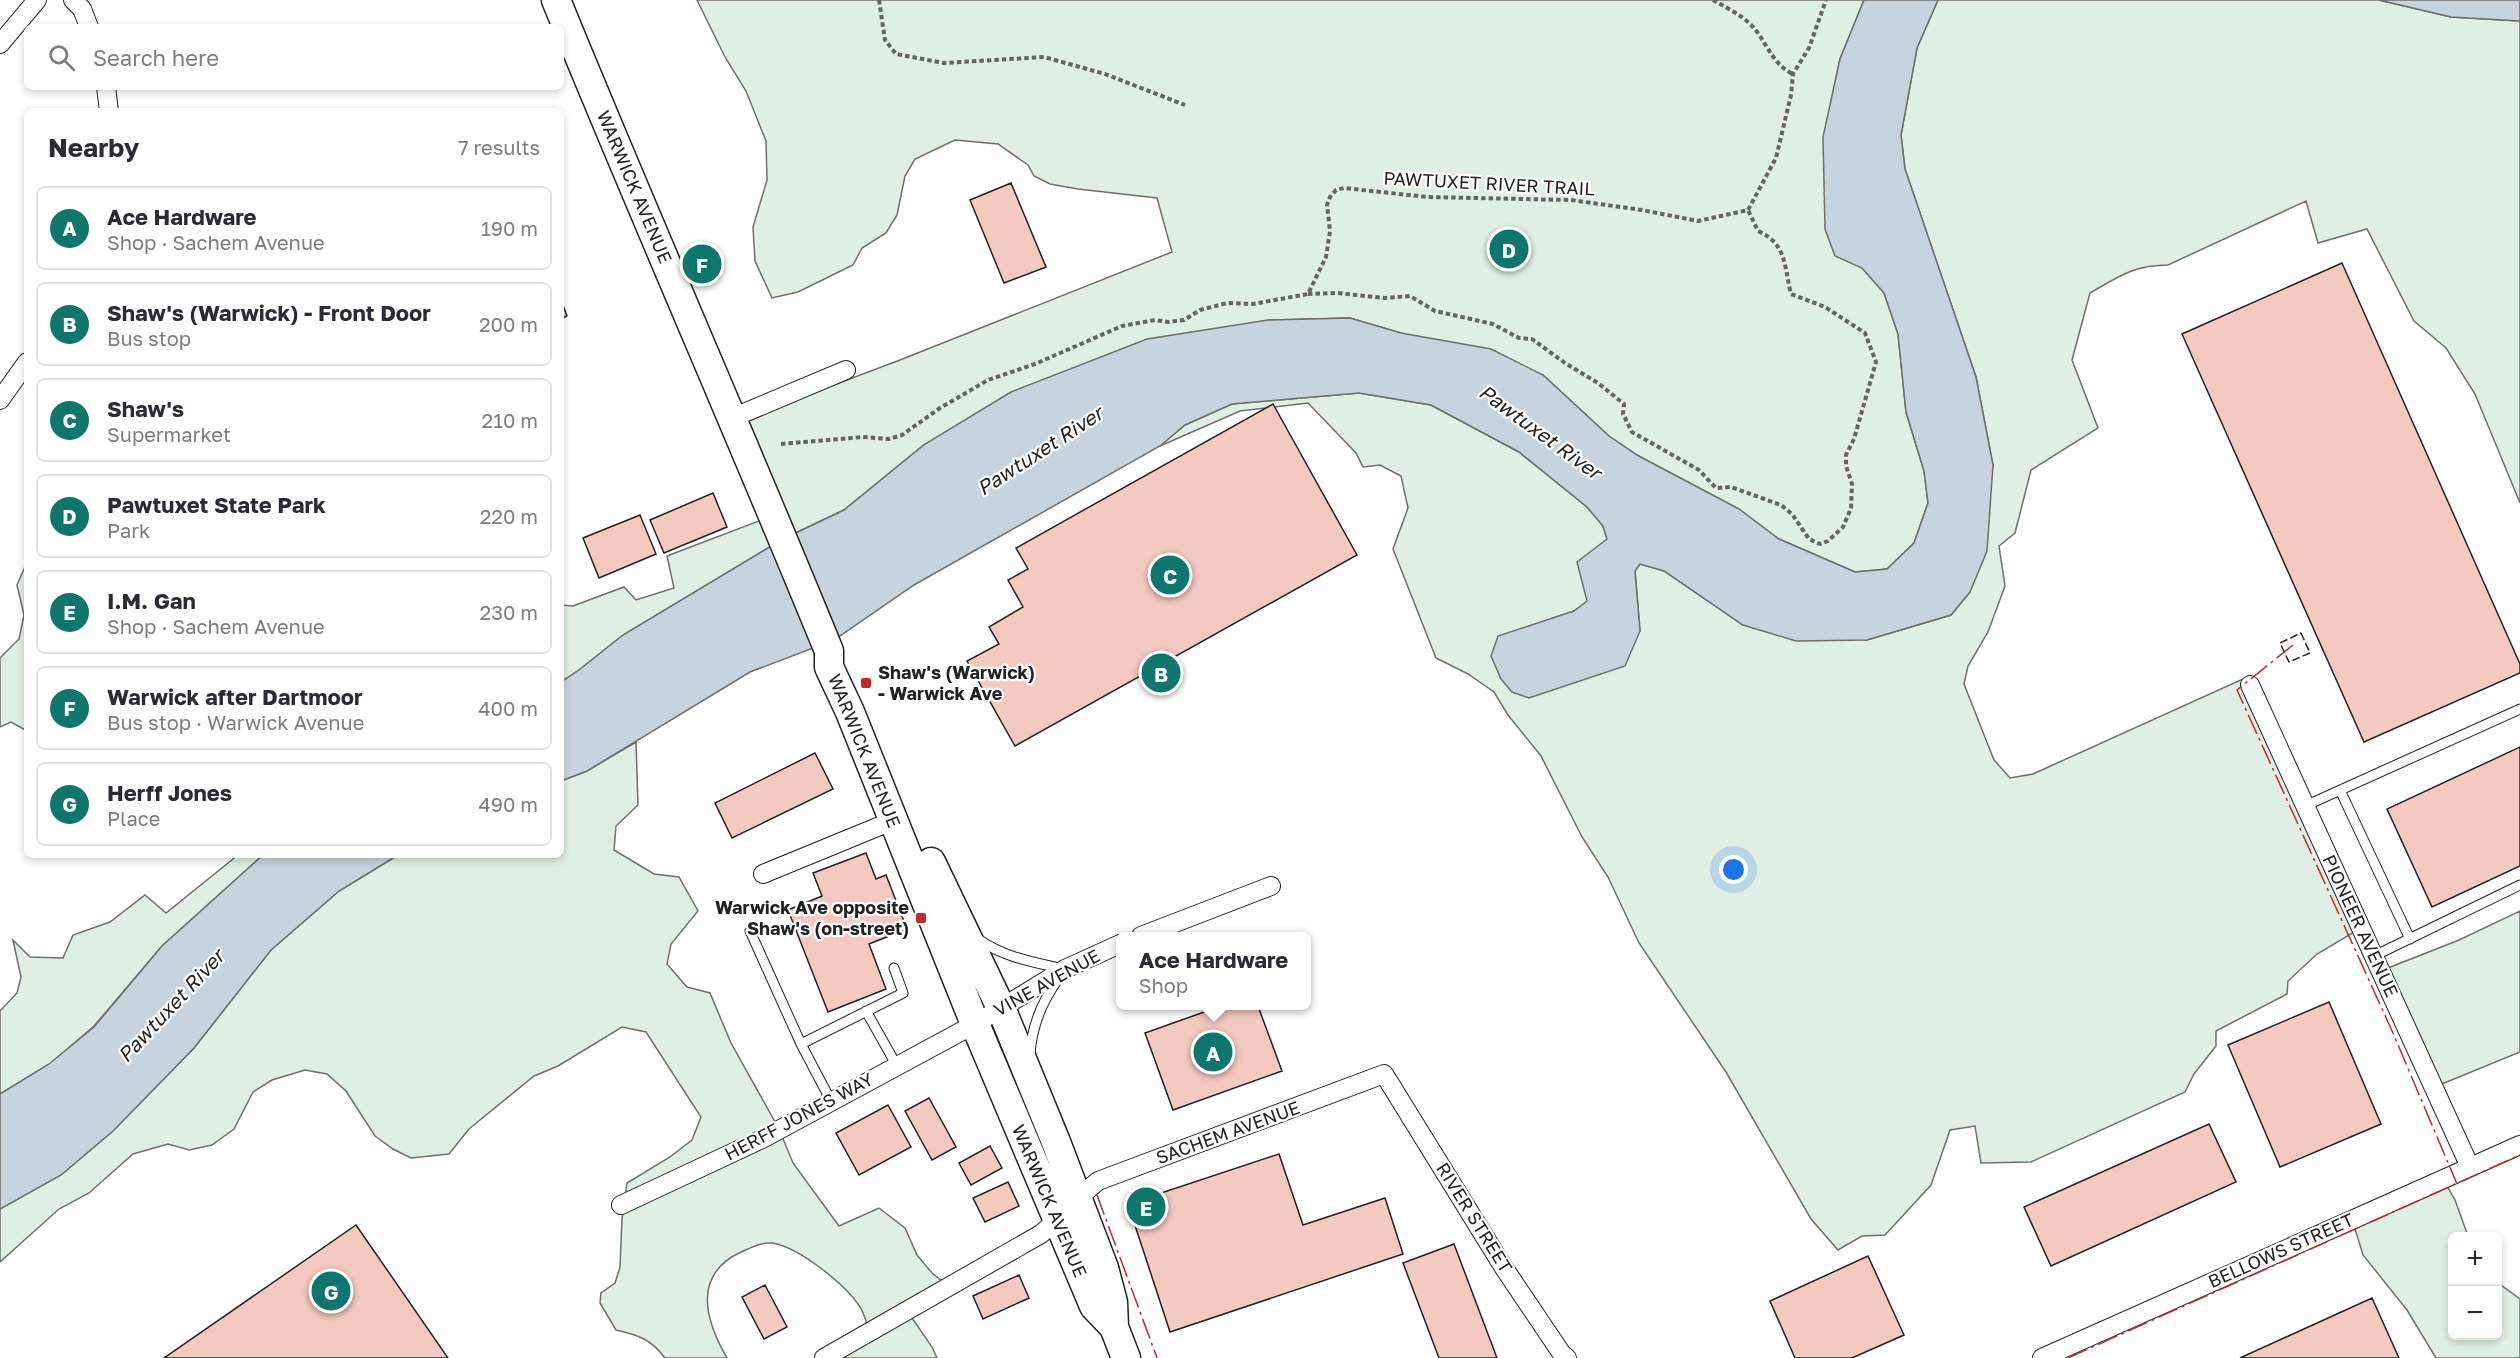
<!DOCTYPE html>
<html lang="en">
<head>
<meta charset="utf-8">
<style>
  :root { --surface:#fff; --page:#f2f2f3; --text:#2b2b33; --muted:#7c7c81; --line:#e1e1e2; --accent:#0f766e }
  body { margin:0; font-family:"Golos Text",sans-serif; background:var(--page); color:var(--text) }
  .controls { position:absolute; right:18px; bottom:18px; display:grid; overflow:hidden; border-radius:9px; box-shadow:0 3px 9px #0003 }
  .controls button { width:54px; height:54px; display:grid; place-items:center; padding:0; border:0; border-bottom:2px solid var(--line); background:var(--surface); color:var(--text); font:30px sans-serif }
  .you { position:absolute; left:1734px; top:870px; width:21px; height:21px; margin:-15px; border:4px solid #fff; border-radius:50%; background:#1a73e8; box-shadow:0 0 0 9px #1a73e833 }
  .badge { display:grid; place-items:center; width:39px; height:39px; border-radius:50%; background:var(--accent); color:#fff; font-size:20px; font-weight:700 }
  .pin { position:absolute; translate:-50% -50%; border:3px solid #fff; box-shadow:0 2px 6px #0006 }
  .popup { position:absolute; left:1116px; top:932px; width:195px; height:78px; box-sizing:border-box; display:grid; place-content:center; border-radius:9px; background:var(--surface); filter:drop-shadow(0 2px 4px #0005); font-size:20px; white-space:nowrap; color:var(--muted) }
  .popup b { font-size:22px; color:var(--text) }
  .popup::after { content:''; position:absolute; left:50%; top:100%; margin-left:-12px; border:12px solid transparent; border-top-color:var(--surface) }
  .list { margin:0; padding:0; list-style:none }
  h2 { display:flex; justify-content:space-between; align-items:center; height:78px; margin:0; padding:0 24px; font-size:26px }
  h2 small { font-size:20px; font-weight:400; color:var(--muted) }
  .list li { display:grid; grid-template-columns:39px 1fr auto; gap:18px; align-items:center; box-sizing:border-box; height:84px; margin:0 12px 12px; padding:0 12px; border:2px solid var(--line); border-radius:9px }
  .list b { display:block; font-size:22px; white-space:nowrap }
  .list p { margin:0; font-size:20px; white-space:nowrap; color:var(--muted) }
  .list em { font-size:20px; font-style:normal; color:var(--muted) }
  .icon { flex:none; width:33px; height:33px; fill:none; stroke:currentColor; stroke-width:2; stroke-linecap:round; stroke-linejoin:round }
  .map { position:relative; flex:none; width:2520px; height:1358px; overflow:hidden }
  .search { position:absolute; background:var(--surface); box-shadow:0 3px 9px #0003; left:24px; top:24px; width:540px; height:66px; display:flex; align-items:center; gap:15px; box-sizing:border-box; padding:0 21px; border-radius:9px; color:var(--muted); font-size:22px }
  .panel { position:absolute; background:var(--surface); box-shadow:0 3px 9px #0003; left:24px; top:108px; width:540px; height:750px; border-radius:9px }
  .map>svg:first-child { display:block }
</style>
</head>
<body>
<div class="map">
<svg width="2520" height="1358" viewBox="0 0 2520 1358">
  <rect width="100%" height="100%" fill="#fff"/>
  <path fill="#e0efe3" stroke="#6f6f6f" stroke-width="1.5" d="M697,0H1864L1840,59L1824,135L1862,268L1884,293L1898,334L1906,412L1924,471L1928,503L1914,543L1887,569L1855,572L1779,539L1637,455L1609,436L1543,375L1350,318L1269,320L925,444L844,510L783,539L623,635L579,670L561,682V605L573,606L624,587L636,600L674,588L667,556L772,516L738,421L900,360L1172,252L1157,198L1078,189L1050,184L1034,176L1028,165L998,144L955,140L915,159L905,176L897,215L886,233L862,248L853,265L798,292L772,298L755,261L753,227L767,180L766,141L746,91L725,57Z
    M1938,0H2379L2451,17L2520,21V503L2475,394L2446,348L2414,321L2367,229L2318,243L2306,201L2168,265C2134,265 2118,277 2090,293L2072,360L2098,428L2031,470L2015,533L1999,546L2005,586L1988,632L1968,666L1964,684L1994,760L2010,778L2033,774L2245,678L2252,681L2361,928L2317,954L2288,981L2287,994L2216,1031V1046L2194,1074L2185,1092L2031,1162L1981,1163L1975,1126L1950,1130L1931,1185L1885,1235L1862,1236L1838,1250L1811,1219L1726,1072L1639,943L1608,877L1582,837L1541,756L1508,715L1494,692L1468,674L1436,658L1393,549L1408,508L1401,476L1380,465L1363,467L1356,453L1308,403L1240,411L1160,446L1185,425L1232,404L1359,393L1431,405L1519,452L1587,507L1603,526L1607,539L1588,601L1574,611L1498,637L1640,631L1635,570L1640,564L1664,571L1743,625L1867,640L1951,615L1970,592L1993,465L1976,377L1905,169L1901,135L1917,48Z
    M27,562V731L11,722L0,727V658L19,639L24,615L17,585Z
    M636,742L638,805L616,826L614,850L654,874L679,877L698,911L671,944L667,964L687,987L710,993L731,1043L779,1129L793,1163L839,1226L879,1208L905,1228L917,1255L932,1273L947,1285L908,1312L932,1347L937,1358H822L869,1329C866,1322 864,1313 860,1307C846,1285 799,1247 772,1243C761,1242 751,1248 741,1252C692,1275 705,1320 727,1358H665C651,1339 638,1335 616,1330L600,1303L601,1293L615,1283L620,1267L622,1219L627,1183L670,1157L692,1140L701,1117L646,1032L622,1027L558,1066L534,1076L469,1129L449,1154L411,1158L393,1149L375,1136L346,1091L327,1074L305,1070L272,1080L253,1092L234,1129L212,1145L189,1150L168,1144L133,1154L89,1193L59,1209L0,1262V1209L61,1175L113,1131L194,1048L271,950L339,891L398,855H561V781L587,771Z
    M238,855H263L162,946L94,1026L50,1064L0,1094V1011L17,993L21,977L13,940L30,957L63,958L73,935L110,922L145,895L166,913Z
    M2520,911V1052L2437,1086L2383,970L2459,940Z
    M2442,1177L2455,1200L2468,1236H2452V1336H2498V1283L2520,1299V1358H2436L2407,1310L2363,1255L2352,1219Z"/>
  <path fill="#c7d3dd" stroke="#6f6f6f" stroke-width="1.5" d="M1864,0H1938L1917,48L1901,135L1905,169L1976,377L1993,465L1987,551L1970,592L1951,615L1867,640L1796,641L1743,625L1664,571L1640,564L1635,571L1640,631L1625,666L1529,698L1512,692L1501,679L1491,656L1498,636L1574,611L1587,601L1577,562L1607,539L1603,526L1587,507L1519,452L1431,405L1359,393L1232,404L1185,425L1160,446L914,585L834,640L750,672L587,771L561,781V682L579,670L623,635L783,539L844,510L925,444L1011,392L1147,339L1268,320L1350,318L1401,333L1491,349L1543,375L1609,436L1637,455L1739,509L1779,539L1855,572L1887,569L1914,543L1928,503L1924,471L1906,412L1898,334L1884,293L1862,268L1835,256L1825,229L1823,137L1840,59Z
    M2379,0H2520V21L2451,17Z
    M263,855H398L339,891L271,950L194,1048L113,1131L61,1175L0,1209V1094L49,1064L94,1027L162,946Z"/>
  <path fill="#f3c9c0" stroke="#222" stroke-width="1.5" d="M1011,183L1046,267L1004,283L970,200Z
    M2342,263L2520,664V673L2364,742L2182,334Z
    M561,300L567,316L561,319Z
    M1273,404L1357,555L1015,746L967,661L999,644L989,627L1023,607L1008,580L1028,569L1016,548Z
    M713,493L727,527L664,553L650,520Z
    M640,515L656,554L599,578L583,538Z
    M2520,747V866L2432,907L2387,809Z
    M815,753L833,789L732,838L715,803Z
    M866,853L876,879L886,875L907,929L869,944L886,989L828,1012L788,910L822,896L813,873Z
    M2329,1002L2381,1124L2280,1167L2228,1045Z
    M1221,1006H1258L1282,1071L1173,1110L1145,1033Z
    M929,1098L956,1147L932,1160L905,1111Z
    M888,1105L911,1147L859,1175L836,1133Z
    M2209,1124L2236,1182L2051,1266L2024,1207Z
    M990,1146L1002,1168L971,1185L959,1163Z
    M1279,1154L1303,1225L1385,1198L1403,1254L1170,1332L1128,1204Z
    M1008,1182L1019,1206L985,1222L973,1198Z
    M356,1225L448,1358H164Z
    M1454,1244L1497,1358H1439L1403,1263Z
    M1868,1256L1904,1335L1852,1358H1795L1770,1301Z
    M1019,1275L1029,1298L983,1319L973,1296Z
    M765,1285L787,1327L764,1339L742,1297Z
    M2372,1298L2399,1358H2240Z"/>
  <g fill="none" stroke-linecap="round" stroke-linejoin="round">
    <defs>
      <path id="lane" d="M2340,790L2410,939
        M2305,806L2520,709
        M750,931L801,1044L903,993L894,968
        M978,939C1003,957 1033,962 1063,969
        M2374,956L2520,885
        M866,1011L897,1066
        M801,1044L831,1101
        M1030,1054C1032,1026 1042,1001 1059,978"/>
      <path id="street" d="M73,0L82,9L89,27
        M0,44L37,0
        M106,87L109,111
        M0,400L27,362
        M732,418L846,370
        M2250,685L2470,1167
        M763,874L892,821
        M1141,936L1271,886
        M1077,1199L1098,1181L1384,1074L1504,1268L1562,1354L1567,1358
        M621,1205L762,1139L975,1024L1065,969L1120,944
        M824,1358L1041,1234L1058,1219
        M2042,1358L2520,1145"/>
      <path id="primary" d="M556,0C645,218 740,433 829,651V667L850,712L975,1024L1094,1306L1114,1327
        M931,862L1001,1008L1056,1142L1104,1268L1113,1302L1114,1327L1126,1358"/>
    </defs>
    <use href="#lane" stroke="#222" stroke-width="11"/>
    <use href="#street" stroke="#222" stroke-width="20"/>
    <use href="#primary" stroke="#222" stroke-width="31"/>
    <path stroke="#646464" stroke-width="4" stroke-dasharray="4.5 3" stroke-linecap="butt" d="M879,0L885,40L896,54L944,63L1044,57L1105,74L1185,105
      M1713,0C1725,7 1740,14 1750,24C1766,39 1771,64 1793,74
      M1308,294L1337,293L1385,298L1410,296L1435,311L1493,324L1519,338L1532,339L1565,363L1598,383L1624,404L1623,414L1632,432L1699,470L1716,488L1731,487L1781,505L1792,514L1809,539L1820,544L1828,541L1843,527L1851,508L1852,484L1846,466V455L1854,439L1876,362L1865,333L1825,307L1791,294C1784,266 1787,244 1758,231L1748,210
      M781,444L863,437L889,439L902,435L940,408L988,380L1035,364L1122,326L1155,320L1168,322L1184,320L1200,310L1227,303L1253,304L1308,294L1326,257L1330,231L1327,205L1330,197L1336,190L1344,188L1427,197L1571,200L1642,210L1698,221L1748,210L1776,158L1791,95L1793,74L1809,48L1826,0"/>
    <use href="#lane" stroke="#fff" stroke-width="9"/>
    <use href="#street" stroke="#fff" stroke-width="18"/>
    <use href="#primary" stroke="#fff" stroke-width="28"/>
    <path stroke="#222" stroke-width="1.5" stroke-dasharray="8 3" stroke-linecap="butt" d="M2301,633L2310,653L2289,662L2280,643Z"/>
    <path stroke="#c62828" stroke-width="1.5" stroke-dasharray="21 4.5 3 4.5" stroke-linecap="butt" d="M2293,645L2237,690L2393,1033L2457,1184
      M1097,1195L1157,1358
      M2068,1358L2520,1155"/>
  </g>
  <g fill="#c62828" stroke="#fff" stroke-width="2">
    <rect x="860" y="677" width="12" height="12" rx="3"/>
    <rect x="915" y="912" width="12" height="12" rx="3"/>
  </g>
  <g text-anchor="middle" stroke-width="4.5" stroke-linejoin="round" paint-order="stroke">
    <g font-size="18" fill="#222" stroke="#fff">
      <text transform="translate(1489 184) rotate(3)" y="6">PAWTUXET RIVER TRAIL</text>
      <text transform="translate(634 187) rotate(67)" y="6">WARWICK AVENUE</text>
      <text transform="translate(864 751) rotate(68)" y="6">WARWICK AVENUE</text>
      <text transform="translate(2360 926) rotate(65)" y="6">PIONEER AVENUE</text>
      <text transform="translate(1047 983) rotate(-29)" y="6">VINE AVENUE</text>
      <text transform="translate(799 1117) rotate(-28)" y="6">HERFF JONES WAY</text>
      <text transform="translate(1228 1133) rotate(-20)" y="6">SACHEM AVENUE</text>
      <text transform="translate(1049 1201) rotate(67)" y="6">WARWICK AVENUE</text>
      <text transform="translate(1474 1218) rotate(58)" y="6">RIVER STREET</text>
      <text transform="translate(2281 1251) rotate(-24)" y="6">BELLOWS STREET</text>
    </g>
    <g font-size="18" font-weight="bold" fill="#222" stroke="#fff" text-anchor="start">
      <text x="878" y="679">Shaw's (Warwick)<tspan x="878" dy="21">- Warwick Ave</tspan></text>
      <text x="909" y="914" text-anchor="end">Warwick Ave opposite<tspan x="909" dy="21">Shaw's (on-street)</tspan></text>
    </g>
    <g font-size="20" font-style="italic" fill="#222" stroke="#fff">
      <text transform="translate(1540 432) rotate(36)" y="7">Pawtuxet River</text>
      <text transform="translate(1040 451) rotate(-33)" y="7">Pawtuxet River</text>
      <text transform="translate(171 1006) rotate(-47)" y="7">Pawtuxet River</text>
    </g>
  </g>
</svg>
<div class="controls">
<button>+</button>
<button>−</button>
</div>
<div class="you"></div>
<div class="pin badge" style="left:1213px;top:1052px">A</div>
<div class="popup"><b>Ace Hardware</b>Shop</div>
<div class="pin badge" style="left:1161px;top:673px">B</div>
<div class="pin badge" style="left:1170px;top:575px">C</div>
<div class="pin badge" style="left:1509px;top:249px">D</div>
<div class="pin badge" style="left:1146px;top:1207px">E</div>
<div class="pin badge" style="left:702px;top:264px">F</div>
<div class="pin badge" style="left:331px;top:1291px">G</div>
<div class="search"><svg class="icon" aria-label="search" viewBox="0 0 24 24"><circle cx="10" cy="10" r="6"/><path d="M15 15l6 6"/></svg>Search here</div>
<section class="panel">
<h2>Nearby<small>7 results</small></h2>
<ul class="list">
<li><span class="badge">A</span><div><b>Ace Hardware</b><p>Shop · Sachem Avenue</p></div><em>190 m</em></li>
<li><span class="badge">B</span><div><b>Shaw's (Warwick) - Front Door</b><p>Bus stop</p></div><em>200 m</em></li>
<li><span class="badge">C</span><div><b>Shaw's</b><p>Supermarket</p></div><em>210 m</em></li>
<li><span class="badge">D</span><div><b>Pawtuxet State Park</b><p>Park</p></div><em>220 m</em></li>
<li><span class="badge">E</span><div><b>I.M. Gan</b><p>Shop · Sachem Avenue</p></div><em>230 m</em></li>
<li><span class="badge">F</span><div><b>Warwick after Dartmoor</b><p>Bus stop · Warwick Avenue</p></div><em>400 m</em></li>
<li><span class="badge">G</span><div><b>Herff Jones</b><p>Place</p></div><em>490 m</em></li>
</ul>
</section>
</div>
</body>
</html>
